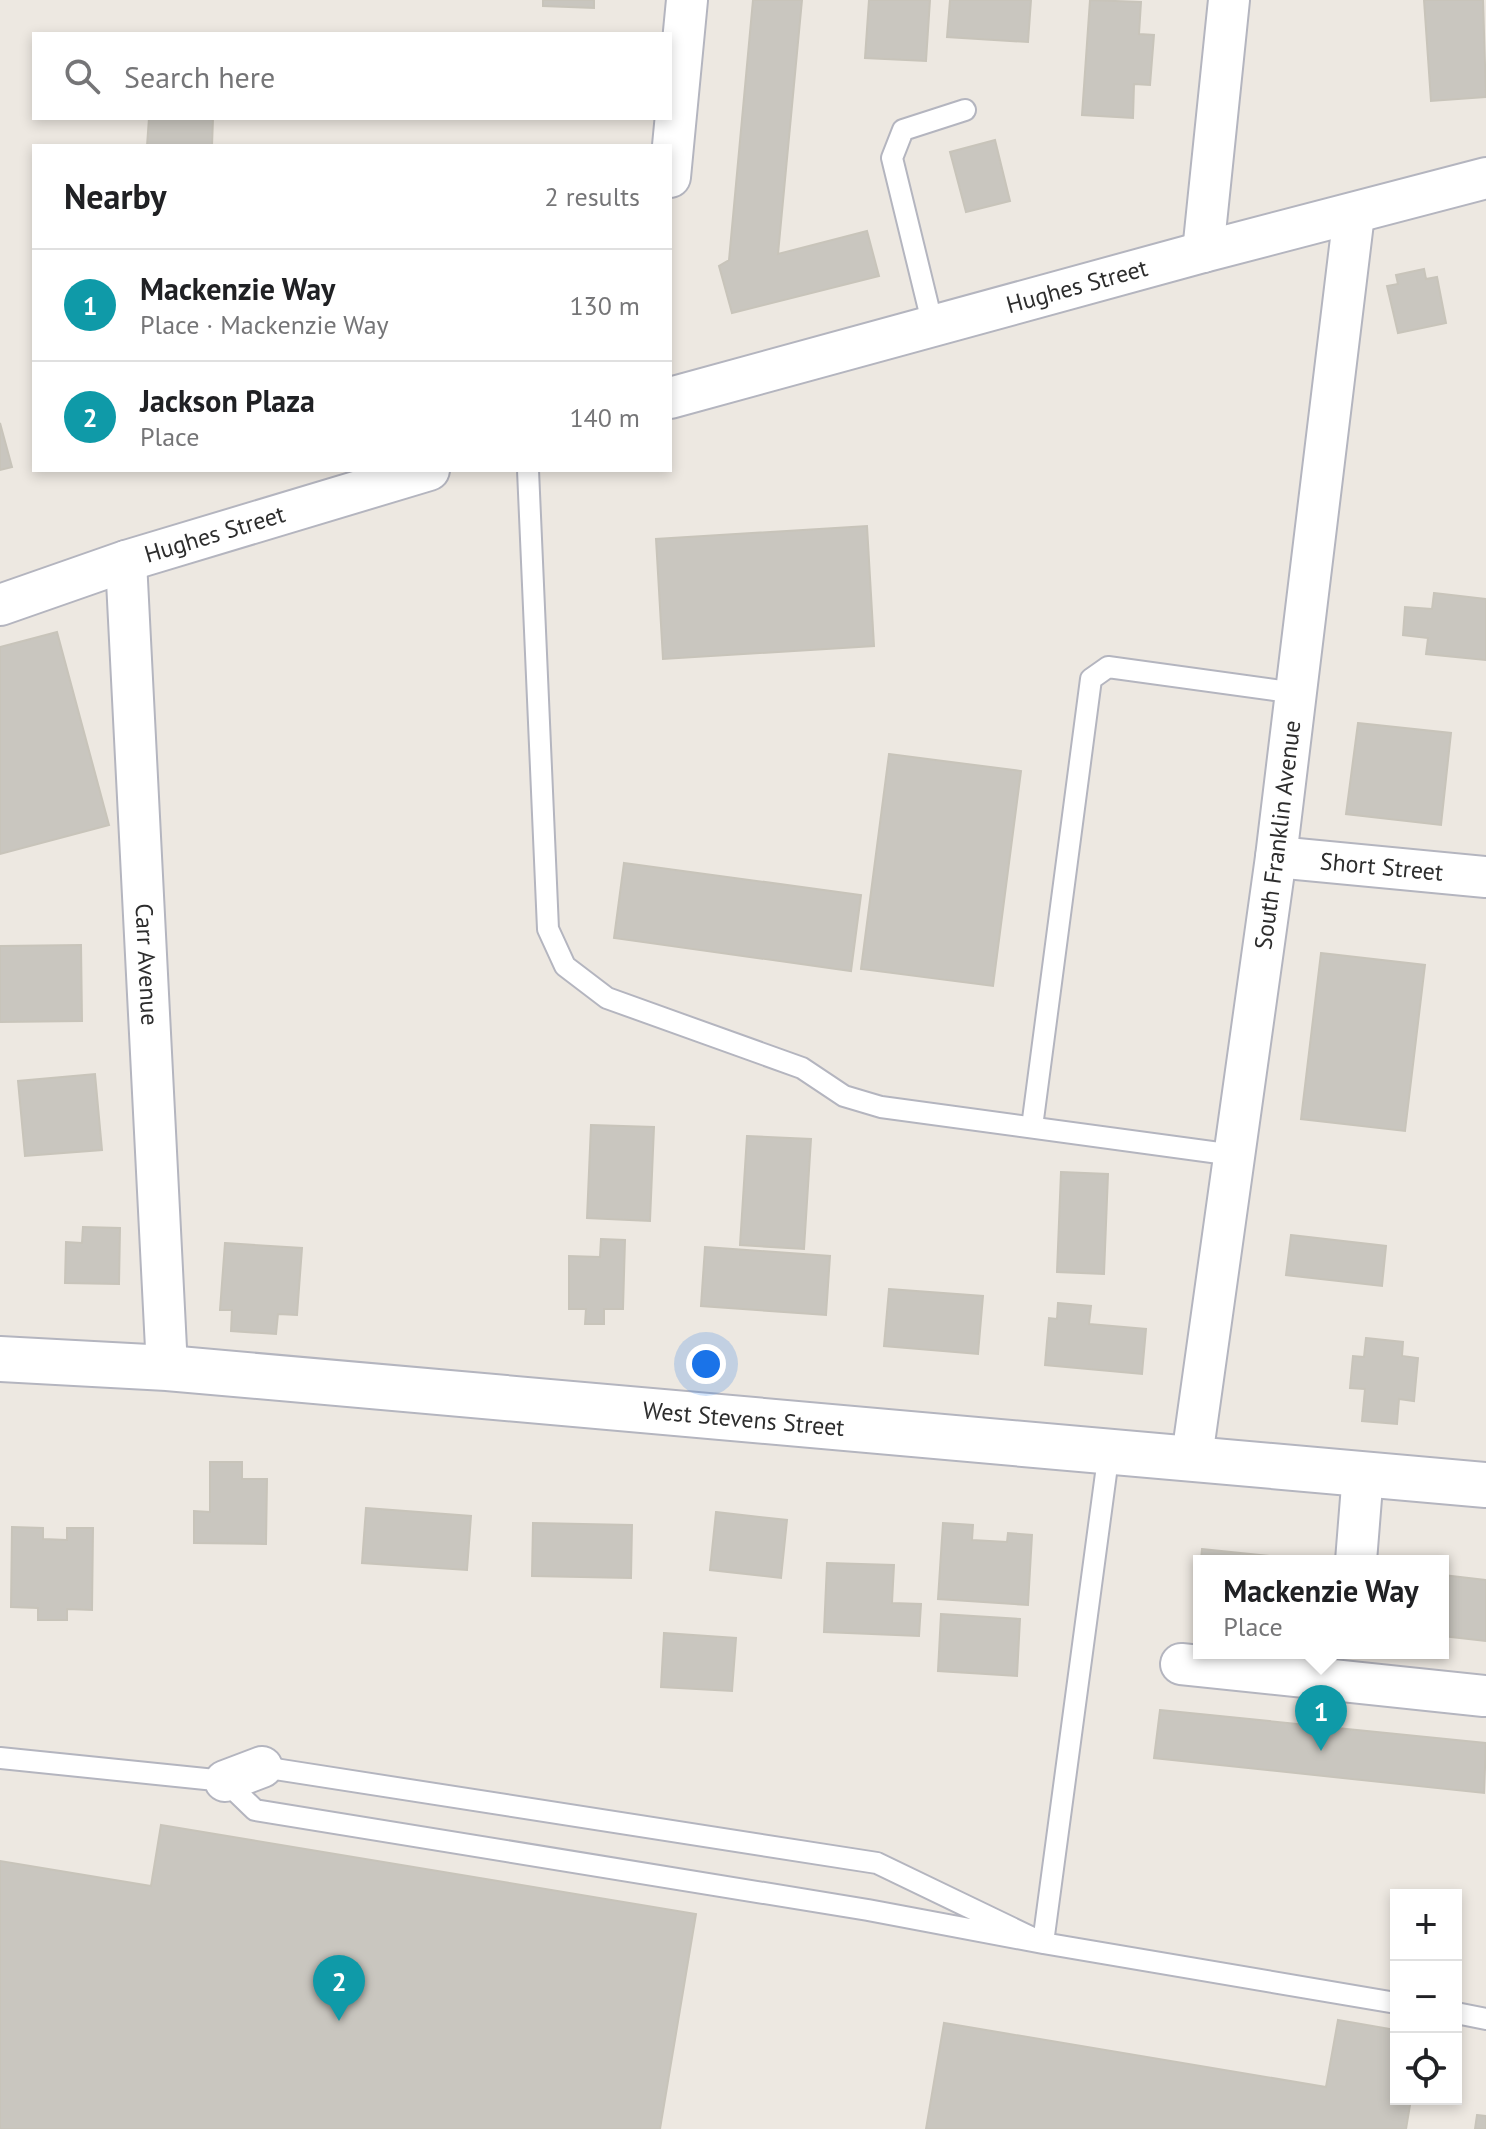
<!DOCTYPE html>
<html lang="en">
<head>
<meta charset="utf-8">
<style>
  :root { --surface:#fff; --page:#f2f2f2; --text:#202124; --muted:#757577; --line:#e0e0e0; --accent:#db2777 }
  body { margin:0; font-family:"PT Sans",sans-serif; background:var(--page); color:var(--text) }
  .controls { position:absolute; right:24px; bottom:24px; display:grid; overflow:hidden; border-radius:0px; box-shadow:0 4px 12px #0003 }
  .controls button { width:72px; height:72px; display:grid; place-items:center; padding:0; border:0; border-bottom:2px solid var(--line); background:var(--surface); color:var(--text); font:40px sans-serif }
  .you { position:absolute; left:706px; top:1364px; width:28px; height:28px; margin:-20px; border:6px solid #fff; border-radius:50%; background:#1a73e8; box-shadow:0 0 0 12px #1a73e833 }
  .badge { display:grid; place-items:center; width:52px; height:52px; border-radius:50%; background:var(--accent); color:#fff; font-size:26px; font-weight:700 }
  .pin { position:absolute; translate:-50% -66px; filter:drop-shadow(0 2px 4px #0008) }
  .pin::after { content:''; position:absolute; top:42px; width:28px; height:24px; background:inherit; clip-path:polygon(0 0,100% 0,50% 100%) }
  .popup { position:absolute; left:1193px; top:1555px; width:256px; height:104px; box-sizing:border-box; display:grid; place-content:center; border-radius:0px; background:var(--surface); filter:drop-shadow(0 2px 6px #0005); font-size:26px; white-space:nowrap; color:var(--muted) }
  .popup b { font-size:30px; color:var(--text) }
  .popup::after { content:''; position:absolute; left:50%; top:100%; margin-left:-16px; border:16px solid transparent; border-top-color:var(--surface) }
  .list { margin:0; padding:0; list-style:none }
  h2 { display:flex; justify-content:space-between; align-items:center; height:104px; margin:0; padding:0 32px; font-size:34px }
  h2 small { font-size:26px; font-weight:400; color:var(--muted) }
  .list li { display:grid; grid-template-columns:52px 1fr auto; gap:24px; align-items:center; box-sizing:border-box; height:112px; padding:0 32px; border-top:2px solid var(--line) }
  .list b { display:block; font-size:30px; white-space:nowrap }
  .list p { margin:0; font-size:26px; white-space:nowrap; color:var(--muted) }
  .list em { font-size:26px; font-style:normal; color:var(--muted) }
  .icon { flex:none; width:44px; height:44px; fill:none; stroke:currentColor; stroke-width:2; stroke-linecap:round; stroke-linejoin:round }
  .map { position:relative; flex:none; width:1486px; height:2129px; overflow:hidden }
  .search { position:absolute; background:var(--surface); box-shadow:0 4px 12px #0003; left:32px; top:32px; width:640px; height:88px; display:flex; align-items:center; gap:20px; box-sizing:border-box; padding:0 28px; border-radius:0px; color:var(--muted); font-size:30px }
  .panel { position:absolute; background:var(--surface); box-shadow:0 4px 12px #0003; left:32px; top:144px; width:640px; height:328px; border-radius:0px }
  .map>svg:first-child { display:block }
</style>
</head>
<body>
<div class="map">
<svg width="1486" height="2129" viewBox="0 0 1486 2129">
  <rect width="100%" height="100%" fill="#ede8e1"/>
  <path fill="#c9c6bf" stroke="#c8c4ba" stroke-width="2" d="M543,0H594V8L543,6Z
    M753,0H802L778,254L867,231L879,276L732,313L719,266L729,260Z
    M869,0H930L926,61L865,58Z
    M950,0H1031L1028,42L947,37Z
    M1090,0L1141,2L1139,34L1154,35L1150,85L1134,84L1133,118L1082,115Z
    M1424,0H1483L1486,97L1431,101Z
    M149,118H213L212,146H147Z
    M995,140L1010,201L966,212L950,152Z
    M1424,269L1426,279L1437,277L1446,323L1398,333L1387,286L1398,284L1396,275Z
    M0,423L12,467L0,470Z
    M867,526L874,646L663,659L656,539Z
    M1434,593L1486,599V660L1426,654L1428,638L1403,635L1405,607L1432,609Z
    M57,632L109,825L0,854V647Z
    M1358,723L1451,733L1441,825L1346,814Z
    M889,754L1021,771L993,986L861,969Z
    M624,863L861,895L851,971L614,938Z
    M81,945L82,1021L0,1022V946Z
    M1321,953L1425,965L1405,1131L1301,1119Z
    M95,1074L102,1150L25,1156L18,1081Z
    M591,1125L654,1127L650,1221L587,1218Z
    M747,1136L811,1139L804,1249L740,1245Z
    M1061,1172L1108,1174L1104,1274L1057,1272Z
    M83,1227L120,1228L119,1284L65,1283L66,1242L82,1243Z
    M1291,1235L1386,1246L1382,1286L1286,1275Z
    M601,1239L625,1240L623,1309H604V1324H585L586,1309H569V1256L600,1257Z
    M225,1243L302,1248L297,1315L278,1314L276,1334L231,1331L232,1310H220Z
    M705,1247L830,1256L826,1315L701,1306Z
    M889,1289L983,1296L978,1354L884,1346Z
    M1058,1303L1091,1306L1089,1324L1146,1329L1142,1374L1045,1365L1049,1318L1057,1319Z
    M1366,1338L1403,1342L1402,1356L1418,1358L1414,1401L1399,1399L1397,1424L1362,1421L1365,1389L1350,1388L1353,1356L1364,1357Z
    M210,1462H242V1479H267L266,1544L194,1543V1511L210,1512Z
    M366,1508L471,1516L467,1570L362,1563Z
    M716,1512L787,1520L781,1578L710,1570Z
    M533,1523L632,1525L631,1578L532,1576Z
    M943,1523L973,1525L972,1540L1007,1542L1008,1533L1032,1535L1028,1605L938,1599Z
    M12,1527L43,1528V1539L67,1540V1528H93L92,1610L67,1609V1620H38V1608L11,1607Z
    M1202,1549L1316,1561H1201Z
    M827,1563L894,1565L892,1603L921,1604L919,1636L824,1632Z
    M1443,1575L1486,1580V1641L1443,1636Z
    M941,1614L1020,1619L1017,1676L938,1671Z
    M664,1633L736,1638L732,1691L661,1687Z
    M1160,1710L1486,1743L1484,1793L1154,1758Z
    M161,1825L696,1914L660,2129H0V1861L151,1886Z
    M1338,2020L1396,2030V2099H1411L1406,2129H926L944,2023L1326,2087Z
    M1477,2115L1486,2116V2129H1475Z"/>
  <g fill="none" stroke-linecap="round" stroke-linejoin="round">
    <defs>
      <path id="lane" d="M933,326L892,158L903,130L965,110
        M528,470L548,929L565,966L607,998L802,1068L844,1096L881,1107L1234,1155
        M1032,1127L1091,679L1108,667L1296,693
        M1109,1451L1043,1943L1396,2003
        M0,1758L225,1781L255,1810L868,1910L1043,1943L877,1863L262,1767
        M1456,2013L1486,2019"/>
      <g id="street">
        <path d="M670,177L687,0"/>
        <path d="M1203,252L1229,0"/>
        <path id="s1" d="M670,398L1203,252L1486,178"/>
        <path id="s2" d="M126,561L167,1368"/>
        <path id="s3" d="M0,605L126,561L429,470"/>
        <path id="s4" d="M1276,857L1486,877"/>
        <path id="s5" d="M1192,1457L1276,857L1354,214"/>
        <path d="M1356,1561L1363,1473"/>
        <path d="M1181,1664L1484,1696"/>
        <path d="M225,1781L262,1767"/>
      </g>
      <g id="secondary">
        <path id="s6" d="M0,1359L167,1368L1486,1485"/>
      </g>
    </defs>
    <use href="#lane" stroke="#b4b5bf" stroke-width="24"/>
    <use href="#street" stroke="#b4b5bf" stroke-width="44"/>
    <use href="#secondary" stroke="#b4b5bf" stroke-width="48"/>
    <use href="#lane" stroke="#fff" stroke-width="20"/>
    <use href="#street" stroke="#fff" stroke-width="40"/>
    <use href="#secondary" stroke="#fff" stroke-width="44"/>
  </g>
  <g text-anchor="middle" stroke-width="6" stroke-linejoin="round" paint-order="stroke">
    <g font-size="24" fill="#2d2d2d" stroke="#fff">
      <text dy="8" stroke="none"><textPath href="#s1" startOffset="422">Hughes Street</textPath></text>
      <text dy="8" stroke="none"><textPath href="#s3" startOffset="226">Hughes Street</textPath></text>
      <text dy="8" stroke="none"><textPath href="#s5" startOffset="628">South Franklin Avenue</textPath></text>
      <text dy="8" stroke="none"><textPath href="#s4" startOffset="106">Short Street</textPath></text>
      <text dy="8" stroke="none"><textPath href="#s2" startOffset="404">Carr Avenue</textPath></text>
      <text dy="8" stroke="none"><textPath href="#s6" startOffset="746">West Stevens Street</textPath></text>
    </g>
  </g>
</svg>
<div class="controls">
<button>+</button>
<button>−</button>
<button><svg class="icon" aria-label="locate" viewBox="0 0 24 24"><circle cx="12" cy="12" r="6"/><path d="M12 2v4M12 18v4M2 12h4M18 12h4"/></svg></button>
</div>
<div class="you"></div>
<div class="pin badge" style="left:1321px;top:1751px;background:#0f9aa8">1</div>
<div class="popup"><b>Mackenzie Way</b>Place</div>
<div class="pin badge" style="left:339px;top:2021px;background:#0f9aa8">2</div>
<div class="search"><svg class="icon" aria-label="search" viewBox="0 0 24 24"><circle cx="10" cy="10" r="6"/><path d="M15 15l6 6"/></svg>Search here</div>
<section class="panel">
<h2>Nearby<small>2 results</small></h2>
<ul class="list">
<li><span class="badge" style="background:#0f9aa8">1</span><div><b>Mackenzie Way</b><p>Place · Mackenzie Way</p></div><em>130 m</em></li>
<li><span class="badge" style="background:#0f9aa8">2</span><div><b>Jackson Plaza</b><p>Place</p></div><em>140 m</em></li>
</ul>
</section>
</div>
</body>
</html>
